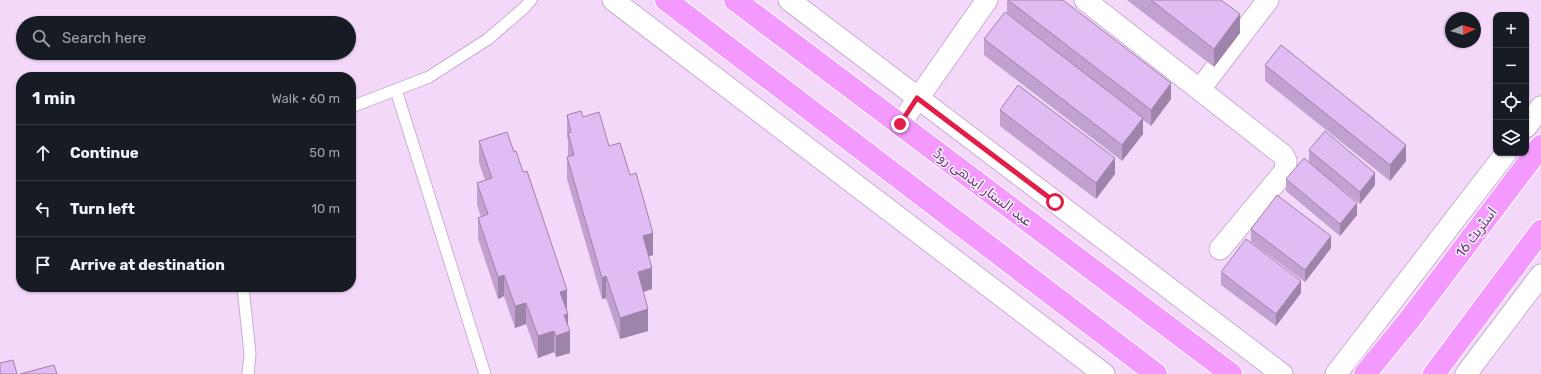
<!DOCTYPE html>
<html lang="en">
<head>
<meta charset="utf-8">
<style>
  :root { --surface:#171b24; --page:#20242c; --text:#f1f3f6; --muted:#9ea1a6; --line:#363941 }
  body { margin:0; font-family:Rubik,Cairo,sans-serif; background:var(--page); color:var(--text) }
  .controls { position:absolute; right:12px; top:12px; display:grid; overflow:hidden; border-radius:8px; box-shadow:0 1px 3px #0004 }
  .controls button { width:36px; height:36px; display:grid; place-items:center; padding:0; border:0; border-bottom:1px solid var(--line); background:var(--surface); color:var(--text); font:20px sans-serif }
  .compass { position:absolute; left:1445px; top:12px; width:36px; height:36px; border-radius:50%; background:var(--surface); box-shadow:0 1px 3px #0004; rotate:86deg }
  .stop { position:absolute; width:12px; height:12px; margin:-9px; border:3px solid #e11d48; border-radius:50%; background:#fff }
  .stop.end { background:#e11d48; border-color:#fff; box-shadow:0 1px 4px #0008 }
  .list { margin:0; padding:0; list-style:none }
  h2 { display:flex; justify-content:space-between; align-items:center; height:52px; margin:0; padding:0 16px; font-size:17px }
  h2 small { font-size:13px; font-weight:400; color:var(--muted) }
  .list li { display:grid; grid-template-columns:26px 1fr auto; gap:12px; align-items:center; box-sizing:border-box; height:56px; padding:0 16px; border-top:1px solid var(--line) }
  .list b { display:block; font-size:15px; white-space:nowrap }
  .list em { font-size:13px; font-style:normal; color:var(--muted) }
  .icon { flex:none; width:22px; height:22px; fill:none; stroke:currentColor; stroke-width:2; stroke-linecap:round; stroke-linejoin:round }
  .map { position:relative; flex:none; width:1541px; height:374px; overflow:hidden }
  .search { position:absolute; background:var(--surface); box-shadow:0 1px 3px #0004; left:16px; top:16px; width:340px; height:44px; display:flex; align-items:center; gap:10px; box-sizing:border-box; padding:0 14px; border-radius:22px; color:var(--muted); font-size:15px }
  .panel { position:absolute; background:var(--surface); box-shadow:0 1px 3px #0004; left:16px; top:72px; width:340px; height:220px; border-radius:16px }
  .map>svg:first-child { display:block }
</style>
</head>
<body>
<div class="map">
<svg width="1541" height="374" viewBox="0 0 1541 374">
  <rect width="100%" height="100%" fill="#fae4fd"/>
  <path fill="#f4d8fa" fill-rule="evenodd" d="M0,0H1541V374H0ZM1496,15H1526V153H1496ZM1451,18H1475V42H1451ZM23,23H349V53H23ZM21,77H351V287H21Z"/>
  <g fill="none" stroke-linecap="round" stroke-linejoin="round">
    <defs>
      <path id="service" d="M396,90L485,374
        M351,107L429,77L488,39L524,8L531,0
        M243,287L250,354L248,374"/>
      <path id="minor" d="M613,0L1104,374
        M789,0L1282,374
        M1085,0L1283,155L1286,161L1285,171L1220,249
        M1200,89L1268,0
        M900,124L987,0
        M1526,127L1541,107
        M1336,374L1506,153
        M1466,374L1541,275"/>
      <path id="primary" d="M666,0L1156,374
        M735,0L1231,374
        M1365,374L1410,319L1541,146
        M1434,374L1541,231"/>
    </defs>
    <use href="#service" stroke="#caafd4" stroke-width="13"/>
    <use href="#minor" stroke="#caafd4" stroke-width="23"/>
    <use href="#primary" stroke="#fff" stroke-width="24"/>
    <use href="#service" stroke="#fff" stroke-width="11"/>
    <use href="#minor" stroke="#fff" stroke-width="21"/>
    <use href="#primary" stroke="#f49afe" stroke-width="22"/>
  </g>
  <path fill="#c2a1d1" d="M1007,0L1171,99L1151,126L1143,120V134L1122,161L984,55V39L1007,14Z
    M1127,0H1221L1240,33L1214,67Z
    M1265,65L1406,161L1390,181L1265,81Z
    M1000,110L1115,174L1096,199L1000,126Z
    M567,115L583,117L609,146L653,255L649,256L652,289L643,292L648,331L620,339L606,298L602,299L567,179V157H568V140L567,137Z
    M479,141L567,311L570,353L556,357L554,352L538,358L526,324L515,328L504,296L498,299L478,239V218L481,217L477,205V183L485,180L479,163Z
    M1309,150L1375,185L1360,204L1309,163Z
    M1286,179L1357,215L1340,236L1286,191Z
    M1251,229L1331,248L1305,282L1251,242Z
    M1221,272L1301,293L1276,326L1221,285Z"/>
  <path fill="#9e83aa" d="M1240,14V33L1214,67V49Z
    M1171,83V99L1151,126V110Z
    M1143,118V134L1122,161V145Z
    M1406,145V161L1390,181V165Z
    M1115,158V174L1096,199V183Z
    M1375,173V185L1360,204V192Z
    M1357,203V215L1340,236V224Z
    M653,233V255L643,258V236Z
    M1331,236V248L1305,282V270Z
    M652,268V289L638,294V272Z
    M504,275V296L498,299V277Z
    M606,276V298L602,299V278Z
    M1301,281V293L1276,326V314Z
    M567,290V311L560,314V292Z
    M526,303V324L515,328V306Z
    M648,309V331L620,339V318Z
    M568,314V332L570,331V353L556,357V336L564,315Z
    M554,331V352L538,358V336Z"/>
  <path fill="#e1bbf3" stroke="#9e83aa" d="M1008,0H1063L1171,83L1151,110Z
    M1151,0H1221L1240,14L1214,49Z
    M1005,12L1143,118L1122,145L984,39Z
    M1281,45L1406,145L1390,165L1265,65Z
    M1018,85L1115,158L1096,183L1000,110Z
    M581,111L583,117L599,112L609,146L620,143L630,175L636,173L653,233L643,236L652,268L638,272L648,309L620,318L606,276L602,278L567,157L574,155L568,133L571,132L567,115Z
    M1325,131L1375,173L1360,192L1309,150Z
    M507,132L514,152L516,151L523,172L527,171L567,290L560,292L568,314L564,315L570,331L556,336L554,331L538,336L526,303L515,306L504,275L498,277L478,218L488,214L477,183L492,178L479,141Z
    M1304,158L1357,203L1340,224L1286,179Z
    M1277,195L1331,236L1305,270L1251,229Z
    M1246,239L1301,281L1276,314L1221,272Z
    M13,360L17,374H0V363Z
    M54,365L57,374H20Z"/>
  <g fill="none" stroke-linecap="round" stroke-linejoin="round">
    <path stroke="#e11d48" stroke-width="5" d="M900,124L917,98L1055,202"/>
  </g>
  <g text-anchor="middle" stroke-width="3" stroke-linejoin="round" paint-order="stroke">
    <g font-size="14" fill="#654876" stroke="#fdebff">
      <text transform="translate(983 187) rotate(37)" y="5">عبد الستار ایدھی روڈ</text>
      <text transform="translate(1476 232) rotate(-53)" y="5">اسٹریٹ 16</text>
    </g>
  </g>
</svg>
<div class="controls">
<button>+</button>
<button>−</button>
<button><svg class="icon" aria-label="locate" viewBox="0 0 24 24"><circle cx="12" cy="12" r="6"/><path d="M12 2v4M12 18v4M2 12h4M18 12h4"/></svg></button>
<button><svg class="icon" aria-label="layers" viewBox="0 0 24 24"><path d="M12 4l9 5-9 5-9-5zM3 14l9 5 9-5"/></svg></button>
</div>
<svg class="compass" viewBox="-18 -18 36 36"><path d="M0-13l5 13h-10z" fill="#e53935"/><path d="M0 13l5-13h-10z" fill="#9ea1a6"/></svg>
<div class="stop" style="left:1055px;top:202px"></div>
<div class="stop end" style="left:900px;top:124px"></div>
<div class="search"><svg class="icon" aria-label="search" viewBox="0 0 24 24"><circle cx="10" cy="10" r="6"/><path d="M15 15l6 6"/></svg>Search here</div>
<section class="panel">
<h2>1 min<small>Walk · 60 m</small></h2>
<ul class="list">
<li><svg class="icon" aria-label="ahead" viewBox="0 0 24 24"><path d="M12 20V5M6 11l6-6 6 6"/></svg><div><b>Continue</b></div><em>50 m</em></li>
<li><svg class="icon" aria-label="left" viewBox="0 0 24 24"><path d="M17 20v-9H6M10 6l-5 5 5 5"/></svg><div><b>Turn left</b></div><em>10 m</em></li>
<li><svg class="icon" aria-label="arrive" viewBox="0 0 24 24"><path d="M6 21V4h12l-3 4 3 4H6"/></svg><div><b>Arrive at destination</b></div></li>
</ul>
</section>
</div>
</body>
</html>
